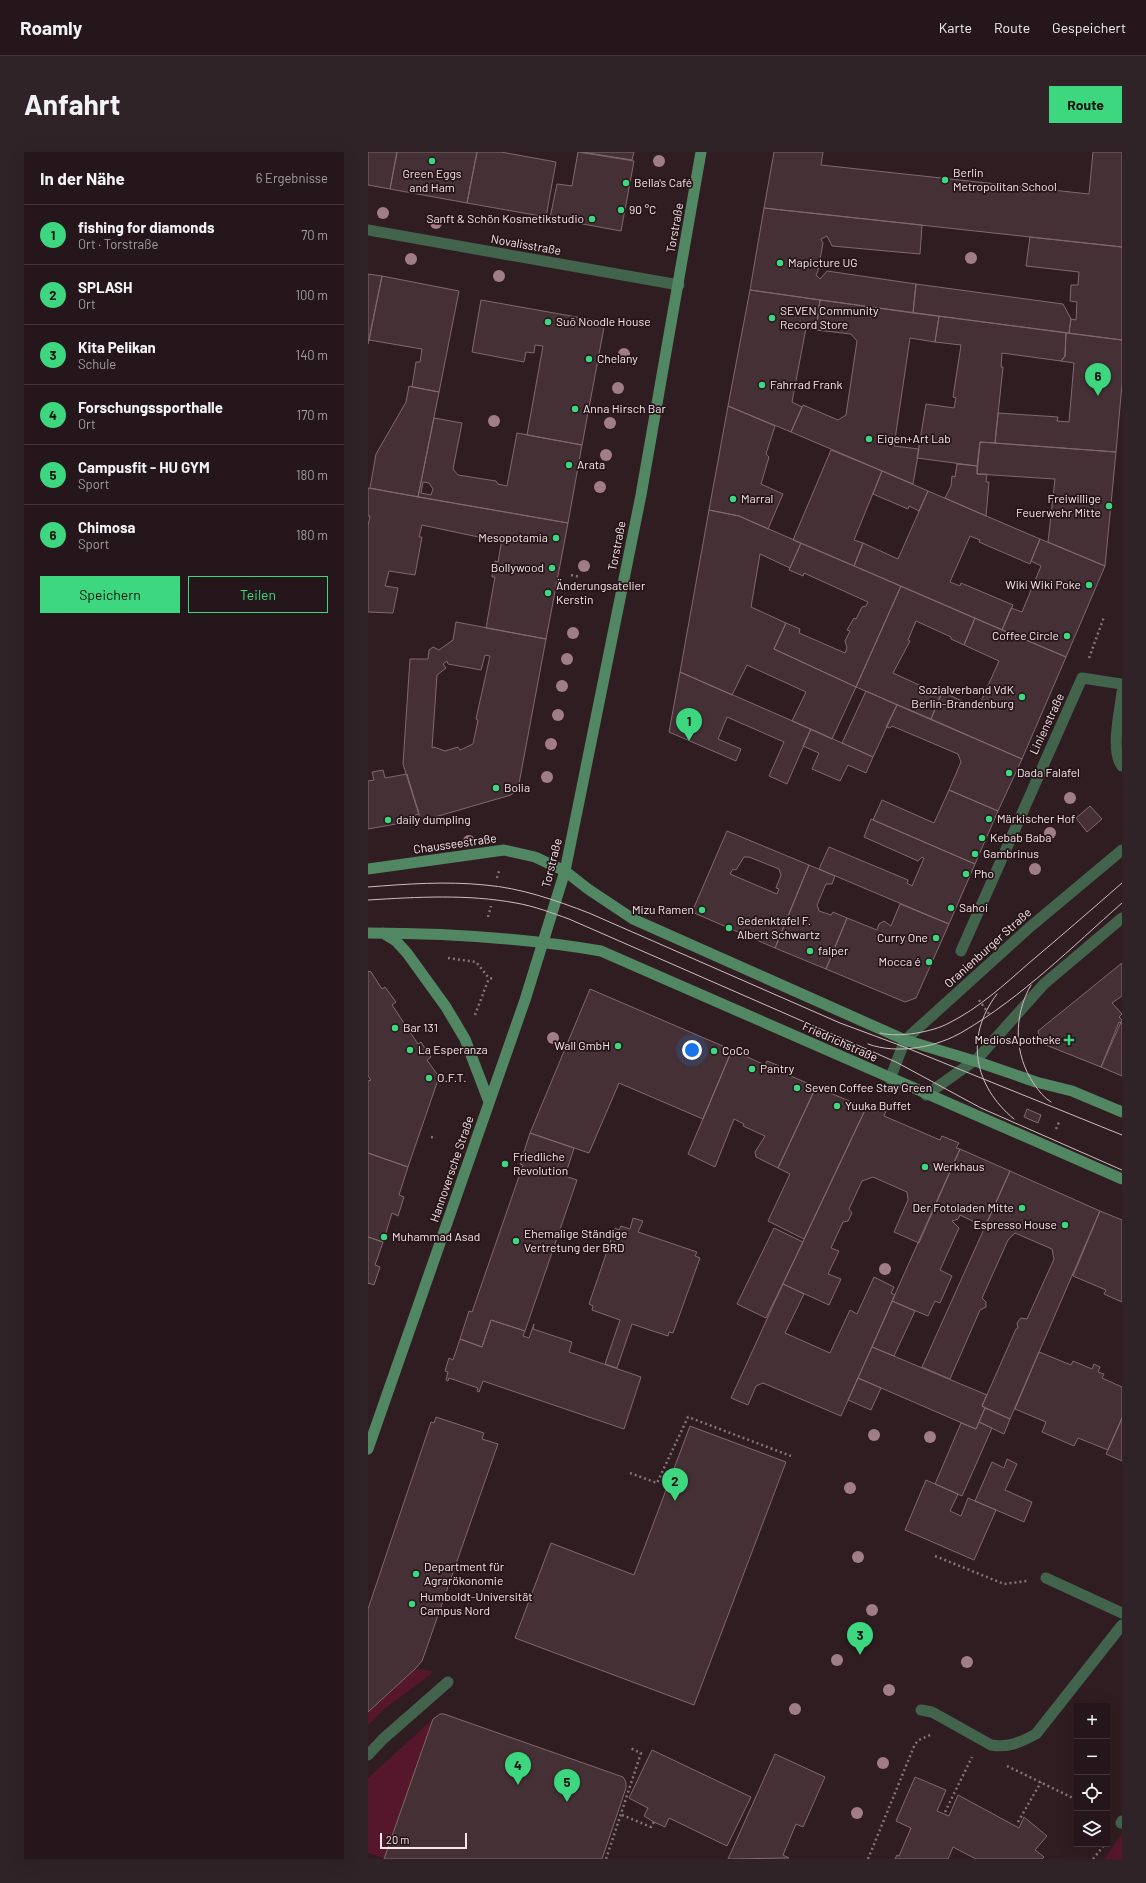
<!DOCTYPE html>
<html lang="de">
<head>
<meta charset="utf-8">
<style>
  :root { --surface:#24161a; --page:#302327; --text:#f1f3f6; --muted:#a39fa2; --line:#413539; --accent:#3cd77e }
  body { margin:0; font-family:Barlow,sans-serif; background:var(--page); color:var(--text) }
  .controls { position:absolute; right:12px; bottom:12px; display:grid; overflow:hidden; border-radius:0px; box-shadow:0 4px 16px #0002 }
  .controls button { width:36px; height:36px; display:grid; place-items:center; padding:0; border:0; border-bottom:1px solid var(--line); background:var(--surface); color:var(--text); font:20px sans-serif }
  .scale { position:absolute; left:12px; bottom:10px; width:87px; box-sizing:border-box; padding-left:4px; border:2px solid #f5e7ea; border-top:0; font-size:11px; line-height:14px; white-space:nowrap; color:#f5e7ea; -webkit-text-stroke:3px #261419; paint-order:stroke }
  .you { position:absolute; left:324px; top:898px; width:14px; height:14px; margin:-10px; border:3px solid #fff; border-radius:50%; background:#1a73e8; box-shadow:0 0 0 6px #1a73e833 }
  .badge { display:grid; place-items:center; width:26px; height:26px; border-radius:50%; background:var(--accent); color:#111; font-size:13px; font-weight:700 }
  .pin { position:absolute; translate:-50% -33px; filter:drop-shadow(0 1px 2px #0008) }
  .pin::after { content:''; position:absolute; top:21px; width:14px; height:12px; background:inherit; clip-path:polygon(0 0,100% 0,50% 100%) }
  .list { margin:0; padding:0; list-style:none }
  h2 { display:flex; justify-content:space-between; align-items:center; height:52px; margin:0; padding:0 16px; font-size:17px }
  h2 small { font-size:13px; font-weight:400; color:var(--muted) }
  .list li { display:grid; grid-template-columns:26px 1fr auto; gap:12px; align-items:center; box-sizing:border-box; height:60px; padding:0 16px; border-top:1px solid var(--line) }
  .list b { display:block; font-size:15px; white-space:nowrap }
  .list p { margin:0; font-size:13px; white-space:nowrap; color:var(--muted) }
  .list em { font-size:13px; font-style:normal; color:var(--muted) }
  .actions { display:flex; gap:8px; padding:12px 16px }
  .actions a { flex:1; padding:9px 0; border:1px solid var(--accent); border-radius:0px; text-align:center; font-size:14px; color:var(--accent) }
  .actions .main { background:var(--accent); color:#111 }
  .icon { flex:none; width:22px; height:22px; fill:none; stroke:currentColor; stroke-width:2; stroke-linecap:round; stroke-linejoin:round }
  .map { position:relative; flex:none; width:754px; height:1707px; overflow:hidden; border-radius:0px }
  header { display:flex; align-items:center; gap:24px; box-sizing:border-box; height:56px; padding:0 20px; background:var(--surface); border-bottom:1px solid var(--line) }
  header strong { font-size:19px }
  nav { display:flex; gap:22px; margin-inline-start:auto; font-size:14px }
  .intro { display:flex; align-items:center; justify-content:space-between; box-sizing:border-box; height:96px; padding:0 24px }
  h1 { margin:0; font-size:28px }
  .button { padding:10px 18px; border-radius:0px; background:var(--accent); color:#111; font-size:14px; font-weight:700 }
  main { display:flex; gap:24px; padding:0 24px }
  aside { flex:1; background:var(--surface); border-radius:0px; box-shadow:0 4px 16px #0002 }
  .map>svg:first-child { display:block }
</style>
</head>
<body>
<header>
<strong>Roamly</strong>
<nav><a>Karte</a><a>Route</a><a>Gespeichert</a></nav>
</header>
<div class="intro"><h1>Anfahrt</h1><a class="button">Route</a></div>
<main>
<aside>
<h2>In der Nähe<small>6 Ergebnisse</small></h2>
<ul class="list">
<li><span class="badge">1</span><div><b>fishing for diamonds</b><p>Ort · Torstraße</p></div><em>70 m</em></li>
<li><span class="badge">2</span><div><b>SPLASH</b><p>Ort</p></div><em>100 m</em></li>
<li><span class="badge">3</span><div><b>Kita Pelikan</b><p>Schule</p></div><em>140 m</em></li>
<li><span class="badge">4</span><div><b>Forschungssporthalle</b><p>Ort</p></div><em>170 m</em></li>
<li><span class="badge">5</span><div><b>Campusfit - HU GYM</b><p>Sport</p></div><em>180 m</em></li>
<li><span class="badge">6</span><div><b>Chimosa</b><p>Sport</p></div><em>180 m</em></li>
</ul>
<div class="actions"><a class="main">Speichern</a><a>Teilen</a></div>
</aside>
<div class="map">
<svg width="754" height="1707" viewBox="0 0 754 1707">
  <rect width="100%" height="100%" fill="#301d22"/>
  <path fill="#56162c" d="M47,1517L65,1519L62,1523L15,1558L0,1573V1560Z
    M65,1567L16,1706L0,1701V1626Z
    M754,1682V1707H736Z"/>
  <path fill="#453135" stroke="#81696e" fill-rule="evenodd" d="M0,0H29L22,37L0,33Z
    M29,0H109L99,51L22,37Z
    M109,0H133L188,10L178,65L99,51Z
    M210,0L266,9L253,79L182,66L189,32L204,34Z
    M214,0H266L264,8Z
    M406,0H455L453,13L721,42L725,0H754V95L396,56Z
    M396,56L554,73L552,102L464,94L459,84L453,87L455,91L450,119L448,123L452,127L459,119L548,132L545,161L382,138Z
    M662,85L754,95V188L701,181L703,167L708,168L709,150L702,149L703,133H710L711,120L658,114Z
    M0,122L14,124L0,192Z
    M14,124L91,139L71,240L44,235L48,210H52L54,197L1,188Z
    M548,132L695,152L703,167L701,181L545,161Z
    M382,138L452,148L448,178L438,176L424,250L434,255L423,280L360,254Z
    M113,148L237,170L214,293L159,283L175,194L167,193L166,201L158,200L156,210L104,200Z
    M452,148L571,164L567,190L542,186L526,294L551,297L545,332L423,280L435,253L470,268L478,263L489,189L483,182L448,178Z
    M571,164L698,181L697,204L693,209L634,201L633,215H635L627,291L612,290L609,314L549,306L558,252L586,256L588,246L585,245L593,193L567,190Z
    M698,181L754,188V232L748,300L627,291L630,261L690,265L689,269L701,270L706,211L693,209L697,204Z
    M41,234L71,240L50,345L2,336L8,302L38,250Z
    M360,254L407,274L398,302L401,305L393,332L415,342L400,377L371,364L341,358Z
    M66,266L94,271L85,317L90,323L128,329L130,332L139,334L149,281L214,293L200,371L50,345ZM55,330L61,331L65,337L63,343L53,341Z
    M612,290L748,300L737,414L680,390L687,327L609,322Z
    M463,298L514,319L486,388L495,391L486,414L425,388Z
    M589,312L609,314V322H619L618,330H621L618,364L577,346L583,334L584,324L587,325Z
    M514,319L560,339L551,359L541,354L540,357L505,342Z
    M0,336L200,371L178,487L118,476L127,425H124L125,417L127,409L130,410L134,387L116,383L115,386L54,373L51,385H54L47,423L21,419L17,434L30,436L25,461L0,460V374L2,364H0Z
    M560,339L672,387L662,412L611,390L612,388L602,384L582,430L592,434L593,431L645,453L634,478L486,414L495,391L530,407Z
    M341,358L371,364L433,391L422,416L392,402L383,455L418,471L406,497L488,535L464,587L424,569L438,540L379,513L364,543L312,520Z
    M672,387L737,414L698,505L634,478L643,456L654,460L673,414L663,409Z
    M433,391L533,434L488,535L406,497L418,471L432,477L431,481L477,501L479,496L477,489L482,479L479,478L486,466L488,467L494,455L498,454L500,450L436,421L435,424L421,418Z
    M533,434L607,466L596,493L583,487V485L548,469L540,488L542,489L525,521L560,537L561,535L574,540L563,567L488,535Z
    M607,466L698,505L654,607L563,567L574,540L610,556L631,509L596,493Z
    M88,470L178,487L150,637L143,643L53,669L35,612L42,507H60L61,498L65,495L71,498L85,488ZM117,503L122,504L108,567L110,568L105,592L92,598L90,595L77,599L66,595L64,596L69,523L78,516L75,512L79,509L80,512L113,518Z
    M312,520L443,577L419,632L401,624L416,590L359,565L350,587L373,597L368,609L301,580Z
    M498,539L529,553L505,605L474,591Z
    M529,553L654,607L630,659L581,638L593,610L590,602L524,574L522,576L518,575Z
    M443,577L505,605L498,621L480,613L472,629L444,617L451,601L435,594Z
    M15,618L17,626L39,622L51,662L44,664L45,669L0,677V629L6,628L4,620Z
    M581,638L630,659L607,712L505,668L514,648L566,671Z
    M722,654L734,667L719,680L708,666Z
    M503,667L607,712L581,772L451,717L461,695L540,728L539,731L544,734L556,706L554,705L550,709L496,685Z
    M359,679L441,713L407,796L324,760ZM376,705H381L411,717L413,723L408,736L411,737L409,742L362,722L365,717L368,718Z
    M441,713L467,724L464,732H458L449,753L451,759L463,763L465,760L479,766L458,817L407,796Z
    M532,752L581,772L548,846L537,850L458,817L479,766L509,778L511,772L516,769L523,774Z
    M754,811V844L744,851L754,862L751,865L754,868L733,915L673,891L670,879Z
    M0,819L3,820L14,837L17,835L28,850L24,853L50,892L53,890L63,905L59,908L71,925L40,1015L0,1001V929L3,928L0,924Z
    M222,837L364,898L335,967L251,931L221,1001L162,981Z
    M751,870L754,871V924L733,915Z
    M364,898L397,913L399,909L419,917L416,921L448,935L410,1016L388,1005L387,1000L397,984L375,974L376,972L366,967L347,1015L320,1002Z
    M448,935L498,956L436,1087L400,1069L422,1022L410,1016Z
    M498,956L506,960L508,956L518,959L516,964L572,988L574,984L591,991L588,996L592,997L551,1091L526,1080L540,1048L539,1040L505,1025L494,1029L481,1057L484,1061L480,1069L475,1070L463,1096L471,1099L460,1122L473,1127L461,1153L415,1132Z
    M659,957L673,963L670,971L656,965Z
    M162,981L206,996L197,1024L209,1028L157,1179L123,1168L114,1195L92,1187L101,1159L104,1160L155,1013L152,1012Z
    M592,997L642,1019L617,1075L592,1063L590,1067L584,1069L591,1076L572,1118L584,1124L572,1151L567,1149L560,1164L524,1149Z
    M0,1001L40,1015L31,1043L36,1045L30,1064L24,1061L15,1090L0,1085Z
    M642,1019L732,1059L642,1267L614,1254L648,1177L650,1176L649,1171L653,1166L659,1167L686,1107L684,1097L647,1081L640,1088L614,1146L618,1150V1155L612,1158L582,1227L554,1215Z
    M732,1059L754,1068V1150L736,1142L738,1138L705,1124Z
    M265,1066L275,1069L270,1080L329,1100L327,1104L332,1106L305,1181L301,1180L300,1184L264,1172L249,1216L237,1212L252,1168L224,1158L225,1154L221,1152L247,1076L251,1078L253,1074L262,1077Z
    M406,1076L435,1090L398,1166L369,1152Z
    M0,1085L15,1090L7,1113L12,1115L6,1133L0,1131V1132Z
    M506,1125L526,1135L523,1141L527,1143L473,1264L395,1231L388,1234L380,1253L363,1246L415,1132L436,1142L417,1181L462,1201L482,1158L489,1162Z
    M524,1149L547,1159L526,1204L504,1195Z
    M123,1168L157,1179L155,1184L161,1186L166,1172L165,1177L204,1190L201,1200L273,1225L256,1277L115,1229L111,1240L109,1239L110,1236L81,1226L80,1229L78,1228L80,1220L77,1219L81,1206L85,1208L92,1187L114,1195Z
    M504,1195L619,1243L614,1254L617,1256L608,1277L490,1226Z
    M671,1200L703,1213L705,1209L724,1217L726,1212L732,1215L730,1220L736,1222L734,1226L754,1235V1266L740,1298L710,1286L706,1294L674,1280L678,1270L647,1257Z
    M490,1226L513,1236L503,1258L480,1248Z
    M617,1256L642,1267L636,1282L611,1270Z
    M68,1265L116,1281L114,1287L130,1292L54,1509L47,1517L0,1560V1457L63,1270L66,1271Z
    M754,1266V1309L738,1302Z
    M611,1270L624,1276L594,1344L567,1332L593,1271L608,1277Z
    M322,1274L418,1310L326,1553L147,1486L183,1391L266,1423Z
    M639,1307L649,1312L637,1338L664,1350L656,1370L607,1349L624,1310L636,1316Z
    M558,1328L590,1342L582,1359L593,1364L600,1346L628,1358L606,1408L537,1378Z
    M72,1562H76L255,1625L258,1630V1636L234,1707H16L65,1567Z
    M284,1598L383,1645L359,1694L301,1666L297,1675L286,1670L276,1664L280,1656L261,1646Z
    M407,1602L457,1625L435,1675L428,1672L415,1703L421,1706L360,1707Z
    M547,1625L578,1638L569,1659L581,1664L590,1643L651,1676L656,1665L679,1684L667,1698L676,1705L674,1707H608L585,1695L580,1707H527L529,1703L531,1704L543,1676L528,1669Z"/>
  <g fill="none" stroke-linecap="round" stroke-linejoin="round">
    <path stroke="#847377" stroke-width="2.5" stroke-dasharray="2 3" stroke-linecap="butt" d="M203,423L212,425
      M721,506L736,465
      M129,726L131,719
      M120,765L123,754
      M80,806L108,810L121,826L127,827
      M611,848L621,862
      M107,863L121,826
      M688,977L692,968
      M63,985L68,986
      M262,1321L289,1331L320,1265L423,1304
      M567,1404L636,1432L659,1429
      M639,1614L709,1648
      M577,1660L604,1605
      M254,1663L283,1675L286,1670
      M650,1670L673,1630
      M238,1707L273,1601L262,1596
      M500,1707L547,1592L551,1588L562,1583
      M725,1707L737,1692"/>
    <path stroke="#42634c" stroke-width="11" d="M678,1426L754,1461
      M553,1558L564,1560L623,1593C641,1596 653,1590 668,1582L754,1473
      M0,1603L15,1587L80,1530
      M753,1671L754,1669"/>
    <path stroke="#42634c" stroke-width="11" d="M593,799L714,526L754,532"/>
    <path stroke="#42634c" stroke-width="11" d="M0,78L311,133
      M754,540C752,559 742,599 754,614"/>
    <path stroke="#42634c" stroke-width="11" d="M522,927L537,888L662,775L754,698
      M558,943L610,906L676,832L754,766"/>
    <path stroke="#518762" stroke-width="11" d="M0,717L136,698L167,705L197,719L220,737L265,767L537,888L610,910L668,930L704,939L754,960
      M0,781C78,781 156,786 233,799L754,1027
      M15,781L28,789L39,801L78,855L97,887L121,950
      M0,1297L157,848L197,719L273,343L333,0"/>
    <path stroke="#ccbdc0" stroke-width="1" d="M0,735C39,732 78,729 117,733C153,736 187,748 221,761L472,871L534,894L754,983
      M0,748C50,745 99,742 148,751C166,754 184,761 201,767L528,910L613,956L754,1018
      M663,833C645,864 646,903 666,932C671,939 676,946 683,950
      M629,842C596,885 606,934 646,967
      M512,881C530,886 565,880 581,871C611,856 636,833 661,811C692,785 723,758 754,731
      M500,892C530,903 570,895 596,879C654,845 704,795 754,751"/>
  </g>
  <g fill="#a17d85">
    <circle cx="291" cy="9" r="6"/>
    <circle cx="15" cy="61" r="6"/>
    <circle cx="68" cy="71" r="6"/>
    <circle cx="603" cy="106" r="6"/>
    <circle cx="43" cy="107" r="6"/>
    <circle cx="131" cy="124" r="6"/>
    <circle cx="256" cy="202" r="6"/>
    <circle cx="250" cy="236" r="6"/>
    <circle cx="126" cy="269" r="6"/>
    <circle cx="242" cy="271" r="6"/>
    <circle cx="238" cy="303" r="6"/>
    <circle cx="232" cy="335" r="6"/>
    <circle cx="216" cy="414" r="6"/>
    <circle cx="205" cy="481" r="6"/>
    <circle cx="199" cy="507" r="6"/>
    <circle cx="194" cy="534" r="6"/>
    <circle cx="190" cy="563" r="6"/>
    <circle cx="183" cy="592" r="6"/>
    <circle cx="179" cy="625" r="6"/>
    <circle cx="702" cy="646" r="6"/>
    <circle cx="682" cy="681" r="6"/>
    <circle cx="101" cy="689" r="6"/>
    <circle cx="667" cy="717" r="6"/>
    <circle cx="185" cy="886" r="6"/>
    <circle cx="517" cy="1117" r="6"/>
    <circle cx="506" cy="1283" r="6"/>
    <circle cx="562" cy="1285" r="6"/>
    <circle cx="482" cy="1336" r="6"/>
    <circle cx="490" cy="1405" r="6"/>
    <circle cx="504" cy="1458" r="6"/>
    <circle cx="469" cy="1508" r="6"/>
    <circle cx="599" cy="1510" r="6"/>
    <circle cx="521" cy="1538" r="6"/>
    <circle cx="427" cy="1557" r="6"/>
    <circle cx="515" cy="1611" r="6"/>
    <circle cx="489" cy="1661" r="6"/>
  </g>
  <g fill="#3cd77e" stroke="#261419" stroke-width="1.5">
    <circle cx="64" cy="9" r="4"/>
    <circle cx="577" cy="28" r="4"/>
    <circle cx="258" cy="31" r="4"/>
    <circle cx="253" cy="58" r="4"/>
    <circle cx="224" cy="67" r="4"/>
    <circle cx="412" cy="111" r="4"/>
    <circle cx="404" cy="166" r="4"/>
    <circle cx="180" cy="170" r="4"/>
    <circle cx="221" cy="207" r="4"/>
    <circle cx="394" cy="233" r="4"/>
    <circle cx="207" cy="257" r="4"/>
    <circle cx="501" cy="287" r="4"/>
    <circle cx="201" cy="313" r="4"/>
    <circle cx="365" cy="347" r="4"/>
    <circle cx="741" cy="354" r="4"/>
    <circle cx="188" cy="386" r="4"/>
    <circle cx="184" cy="416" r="4"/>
    <circle cx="721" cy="433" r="4"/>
    <circle cx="180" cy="441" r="4"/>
    <circle cx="699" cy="484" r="4"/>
    <circle cx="654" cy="545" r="4"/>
    <circle cx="641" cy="621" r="4"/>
    <circle cx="128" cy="636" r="4"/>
    <circle cx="621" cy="667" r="4"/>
    <circle cx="20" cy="668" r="4"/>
    <circle cx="614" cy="686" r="4"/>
    <circle cx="607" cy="702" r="4"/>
    <circle cx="598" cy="722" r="4"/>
    <circle cx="583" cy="756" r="4"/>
    <circle cx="334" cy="758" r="4"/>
    <circle cx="361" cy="776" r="4"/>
    <circle cx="568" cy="786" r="4"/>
    <circle cx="442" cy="799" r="4"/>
    <circle cx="561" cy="810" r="4"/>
    <circle cx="27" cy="876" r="4"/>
    <path d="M699 882h4v4h4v4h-4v4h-4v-4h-4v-4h4z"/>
    <circle cx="250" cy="894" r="4"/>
    <circle cx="42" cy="898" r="4"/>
    <circle cx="346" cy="899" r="4"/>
    <circle cx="384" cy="917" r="4"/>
    <circle cx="61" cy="926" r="4"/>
    <circle cx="429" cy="936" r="4"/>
    <circle cx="469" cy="954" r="4"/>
    <circle cx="137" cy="1012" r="4"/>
    <circle cx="557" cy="1015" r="4"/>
    <circle cx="654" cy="1056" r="4"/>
    <circle cx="697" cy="1073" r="4"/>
    <circle cx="16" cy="1085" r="4"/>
    <circle cx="148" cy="1089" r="4"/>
    <circle cx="48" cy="1422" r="4"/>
    <circle cx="44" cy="1452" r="4"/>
  </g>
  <g text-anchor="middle" stroke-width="3.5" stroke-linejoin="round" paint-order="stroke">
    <g font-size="12" fill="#f5e7ea" stroke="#261419" text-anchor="start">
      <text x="585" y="25">Berlin<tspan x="585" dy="14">Metropolitan School</tspan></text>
      <text x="64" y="26" text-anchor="middle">Green Eggs<tspan x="64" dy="14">and Ham</tspan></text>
      <text x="266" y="35">Bella's Café</text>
      <text x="261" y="62">90 °C</text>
      <text x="216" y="71" text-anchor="end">Sanft &amp; Schön Kosmetikstudio</text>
      <text x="420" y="115">Mapicture UG</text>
      <text x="412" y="163">SEVEN Community<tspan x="412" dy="14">Record Store</tspan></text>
      <text x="188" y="174">Suō Noodle House</text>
      <text x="229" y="211">Chelany</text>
      <text x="402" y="237">Fahrrad Frank</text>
      <text x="215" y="261">Anna Hirsch Bar</text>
      <text x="509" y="291">Eigen+Art Lab</text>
      <text x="209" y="317">Arata</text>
      <text x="373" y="351">Marral</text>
      <text x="733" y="351" text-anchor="end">Freiwillige<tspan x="733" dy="14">Feuerwehr Mitte</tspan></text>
      <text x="180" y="390" text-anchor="end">Mesopotamia</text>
      <text x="176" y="420" text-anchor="end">Bollywood</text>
      <text x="713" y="437" text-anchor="end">Wiki Wiki Poke</text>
      <text x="188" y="438">Änderungsatelier<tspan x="188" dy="14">Kerstin</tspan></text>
      <text x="691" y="488" text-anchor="end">Coffee Circle</text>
      <text x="646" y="542" text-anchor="end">Sozialverband VdK<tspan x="646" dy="14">Berlin-Brandenburg</tspan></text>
      <text x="649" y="625">Dada Falafel</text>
      <text x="136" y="640">Bolia</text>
      <text x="629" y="671">Märkischer Hof</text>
      <text x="28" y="672">daily dumpling</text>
      <text x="622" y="690">Kebab Baba</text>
      <text x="615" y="706">Gambrinus</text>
      <text x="606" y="726">Pho</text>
      <text x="591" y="760">Sahoi</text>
      <text x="326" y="762" text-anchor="end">Mizu Ramen</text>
      <text x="369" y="773">Gedenktafel F.<tspan x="369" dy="14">Albert Schwartz</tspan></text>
      <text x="560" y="790" text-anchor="end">Curry One</text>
      <text x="450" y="803">falper</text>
      <text x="553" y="814" text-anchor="end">Mocca é</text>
      <text x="35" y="880">Bar 131</text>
      <text x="693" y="892" text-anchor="end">MediosApotheke</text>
      <text x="242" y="898" text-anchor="end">Wall GmbH</text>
      <text x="50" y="902">La Esperanza</text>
      <text x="354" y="903">CoCo</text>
      <text x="392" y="921">Pantry</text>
      <text x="69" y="930">O.F.T.</text>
      <text x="437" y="940">Seven Coffee Stay Green</text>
      <text x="477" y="958">Yuuka Buffet</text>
      <text x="145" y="1009">Friedliche<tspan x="145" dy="14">Revolution</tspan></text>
      <text x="565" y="1019">Werkhaus</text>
      <text x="646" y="1060" text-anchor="end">Der Fotoladen Mitte</text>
      <text x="689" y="1077" text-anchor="end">Espresso House</text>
      <text x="156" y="1086">Ehemalige Ständige<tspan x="156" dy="14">Vertretung der BRD</tspan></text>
      <text x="24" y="1089">Muhammad Asad</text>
      <text x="56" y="1419">Department für<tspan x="56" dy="14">Agrarökonomie</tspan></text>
      <text x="52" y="1449">Humboldt-Universität<tspan x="52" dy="14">Campus Nord</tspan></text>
    </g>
    <g font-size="12" fill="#f5e7ea" stroke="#261419">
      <text transform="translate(307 76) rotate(-80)" y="4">Torstraße</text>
      <text transform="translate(158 93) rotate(10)" y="4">Novalisstraße</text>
      <text transform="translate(249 394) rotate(-79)" y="4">Torstraße</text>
      <text transform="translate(679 572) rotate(-65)" y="4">Linienstraße</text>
      <text transform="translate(87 692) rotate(-8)" y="4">Chausseestraße</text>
      <text transform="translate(184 711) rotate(-76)" y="4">Torstraße</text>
      <text transform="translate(620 796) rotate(-42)" y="4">Oranienburger Straße</text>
      <text transform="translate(472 890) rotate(24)" y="4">Friedrichstraße</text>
      <text transform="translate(84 1017) rotate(-71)" y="4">Hannoversche Straße</text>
    </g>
  </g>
</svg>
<div class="controls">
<button>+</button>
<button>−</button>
<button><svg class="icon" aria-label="locate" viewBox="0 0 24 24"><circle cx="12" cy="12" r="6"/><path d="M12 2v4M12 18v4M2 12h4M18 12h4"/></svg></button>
<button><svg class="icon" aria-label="layers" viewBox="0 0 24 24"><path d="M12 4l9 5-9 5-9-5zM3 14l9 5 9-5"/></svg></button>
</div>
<div class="scale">20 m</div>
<div class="you"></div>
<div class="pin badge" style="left:321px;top:589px">1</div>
<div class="pin badge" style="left:307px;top:1349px">2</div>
<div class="pin badge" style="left:492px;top:1503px">3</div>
<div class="pin badge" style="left:150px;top:1633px">4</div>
<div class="pin badge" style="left:199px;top:1650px">5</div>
<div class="pin badge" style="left:730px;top:244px">6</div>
</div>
</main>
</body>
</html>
